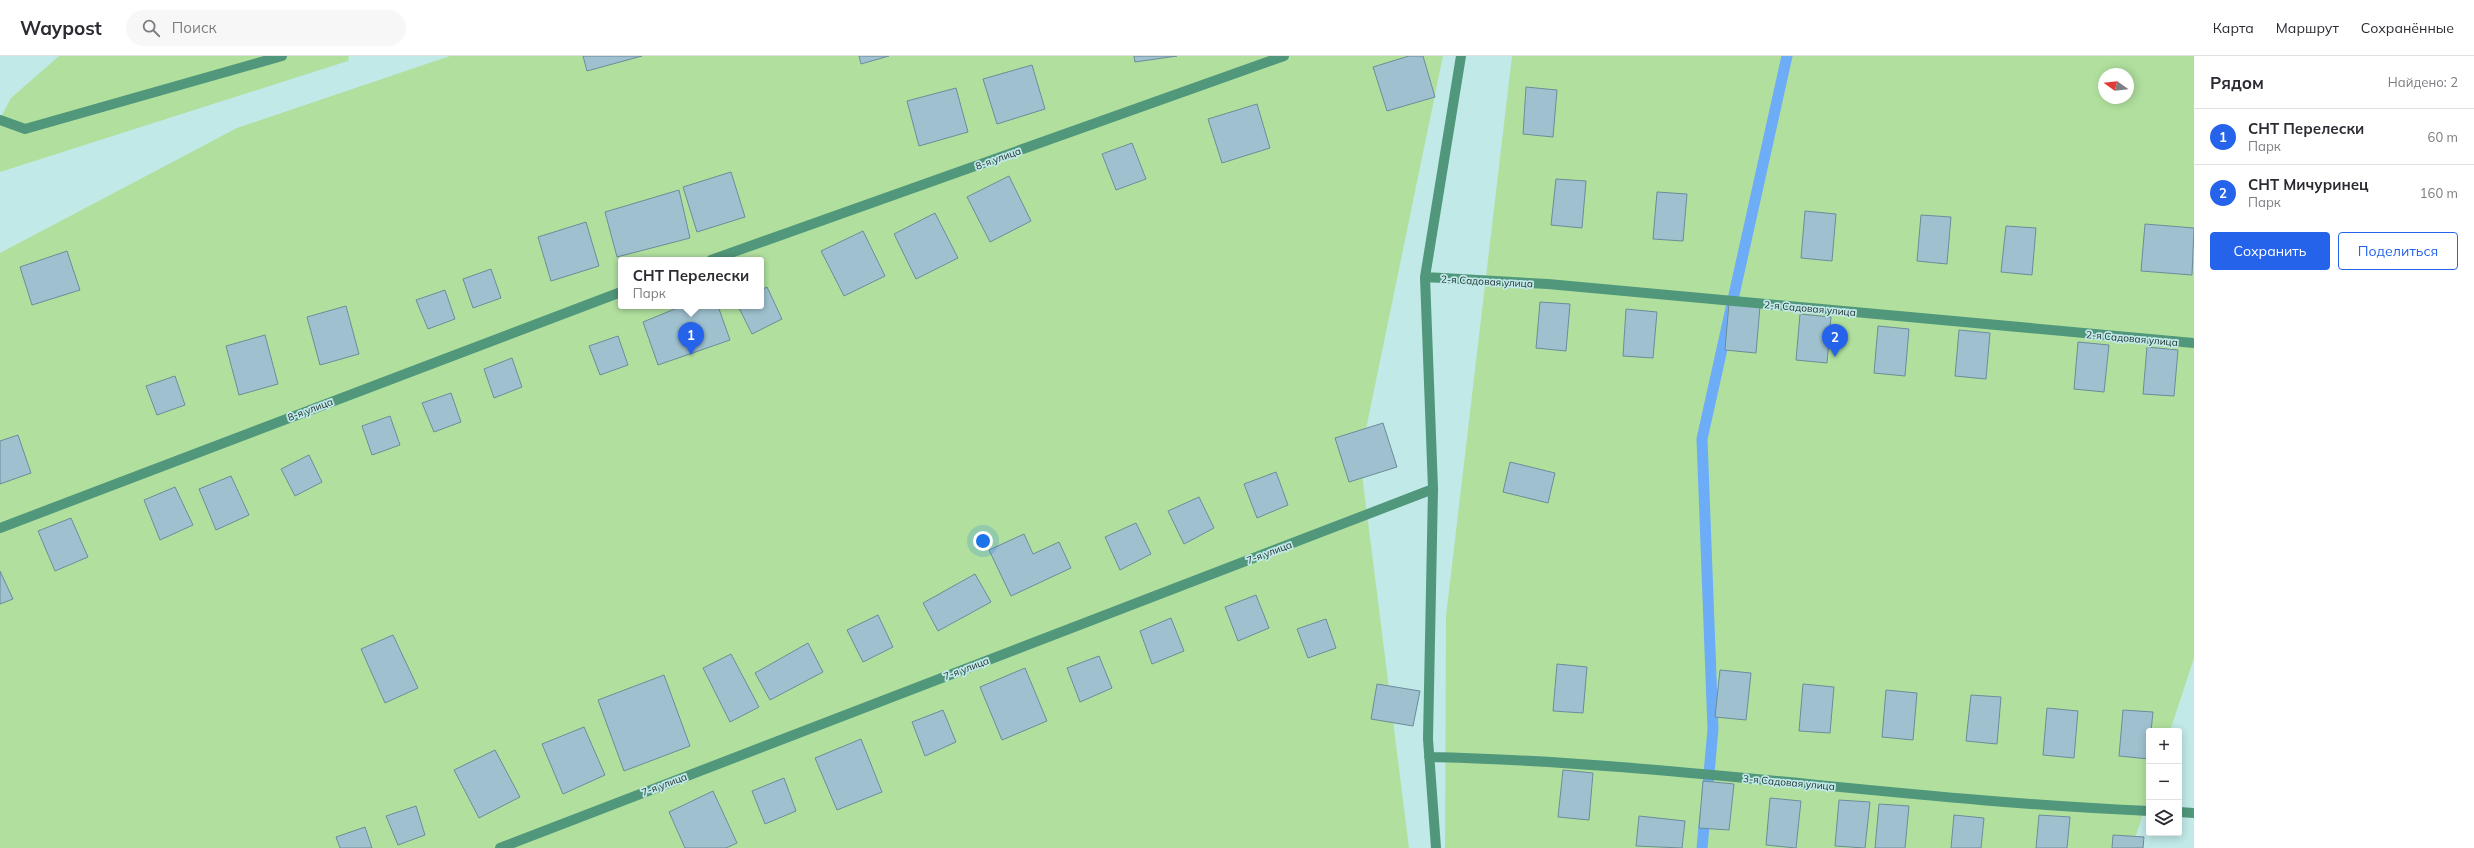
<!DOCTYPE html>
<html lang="ru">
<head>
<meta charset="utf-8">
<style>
  :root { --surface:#fff; --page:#f7f7f7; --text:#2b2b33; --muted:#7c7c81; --line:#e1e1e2; --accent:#2563eb }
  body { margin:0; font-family:Mulish,sans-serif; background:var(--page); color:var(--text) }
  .controls { position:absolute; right:12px; bottom:12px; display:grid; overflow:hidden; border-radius:4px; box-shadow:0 2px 10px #0003 }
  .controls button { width:36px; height:36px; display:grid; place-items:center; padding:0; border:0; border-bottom:1px solid var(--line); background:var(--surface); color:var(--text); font:20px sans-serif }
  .compass { position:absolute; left:2098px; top:12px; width:36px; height:36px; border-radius:50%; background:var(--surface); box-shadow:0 2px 10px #0003; rotate:285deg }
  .you { position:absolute; left:983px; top:485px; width:14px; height:14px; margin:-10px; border:3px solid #fff; border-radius:50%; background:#1a73e8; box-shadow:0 0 0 6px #1a73e833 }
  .badge { display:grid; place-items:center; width:26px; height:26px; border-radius:50%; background:var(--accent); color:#fff; font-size:13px; font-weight:700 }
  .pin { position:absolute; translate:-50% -33px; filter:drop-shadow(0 1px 2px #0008) }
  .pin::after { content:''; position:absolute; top:21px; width:14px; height:12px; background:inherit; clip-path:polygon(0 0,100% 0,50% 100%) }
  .popup { position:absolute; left:618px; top:201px; width:146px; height:52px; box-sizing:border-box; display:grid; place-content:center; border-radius:4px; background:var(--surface); filter:drop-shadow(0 1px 3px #0005); font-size:13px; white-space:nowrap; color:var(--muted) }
  .popup b { font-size:15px; color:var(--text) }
  .popup::after { content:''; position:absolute; left:50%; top:100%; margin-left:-8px; border:8px solid transparent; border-top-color:var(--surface) }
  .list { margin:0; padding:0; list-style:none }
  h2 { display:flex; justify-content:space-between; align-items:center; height:52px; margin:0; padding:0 16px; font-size:17px }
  h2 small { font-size:13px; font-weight:400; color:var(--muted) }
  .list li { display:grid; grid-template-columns:26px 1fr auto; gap:12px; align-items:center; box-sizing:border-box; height:56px; padding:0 16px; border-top:1px solid var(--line) }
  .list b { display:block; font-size:15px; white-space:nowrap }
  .list p { margin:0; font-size:13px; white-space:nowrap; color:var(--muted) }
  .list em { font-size:13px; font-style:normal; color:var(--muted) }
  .actions { display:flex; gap:8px; padding:12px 16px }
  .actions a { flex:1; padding:9px 0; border:1px solid var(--accent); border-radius:4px; text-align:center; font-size:14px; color:var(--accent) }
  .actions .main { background:var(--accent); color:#fff }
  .icon { flex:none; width:22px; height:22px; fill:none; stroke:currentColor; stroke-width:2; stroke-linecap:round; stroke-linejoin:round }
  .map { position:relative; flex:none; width:2194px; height:792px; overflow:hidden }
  header { display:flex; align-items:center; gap:24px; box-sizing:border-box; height:56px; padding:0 20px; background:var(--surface); border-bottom:1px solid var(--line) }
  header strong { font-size:19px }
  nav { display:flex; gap:22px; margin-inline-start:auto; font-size:14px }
  .search { width:280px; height:36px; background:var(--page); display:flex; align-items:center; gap:10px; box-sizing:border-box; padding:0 14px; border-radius:22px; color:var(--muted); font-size:15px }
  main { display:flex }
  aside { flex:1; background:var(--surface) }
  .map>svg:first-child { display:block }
</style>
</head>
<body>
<header>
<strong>Waypost</strong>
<div class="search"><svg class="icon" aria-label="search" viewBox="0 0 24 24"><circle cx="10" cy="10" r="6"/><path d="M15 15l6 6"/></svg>Поиск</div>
<nav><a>Карта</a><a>Маршрут</a><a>Сохранённые</a></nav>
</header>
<main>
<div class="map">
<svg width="2194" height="792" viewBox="0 0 2194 792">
  <rect width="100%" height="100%" fill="#c0e9e8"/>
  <path fill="#b1e09e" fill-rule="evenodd" d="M59,0H349L348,5L0,116V63L11,42Z
    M450,0H1443L1360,402L1409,792H0V197L237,72ZM621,204H761V250H621Z
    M1512,0H2194V602L2170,675H2149V739L2132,792H1445L1446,560ZM2104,18H2128V42H2104Z"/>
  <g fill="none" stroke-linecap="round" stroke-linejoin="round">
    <path stroke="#6dacf6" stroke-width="11" d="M1707,740L1713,673L1702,383L1787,0
      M1702,792L1705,759"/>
  </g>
  <path fill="#9fc1cf" stroke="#6b8c99" d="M583,0H642L587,15Z
    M859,0H889L861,8Z
    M1134,0H1177L1135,6Z
    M1409,0H1423L1435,41L1387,55L1373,11Z
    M1032,9L1045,53L997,68L983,23Z
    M1526,31L1557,34L1553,81L1523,78Z
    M956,32L968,76L919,90L907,45Z
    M1257,48L1270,92L1222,107L1208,63Z
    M1132,87L1146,123L1116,134L1102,98Z
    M731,116L745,161L697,176L683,131Z
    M1009,120L1031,165L990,186L967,141Z
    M1556,123L1586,125L1582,172L1551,169Z
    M679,134L690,182L617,201L605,156Z
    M1657,136L1687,138L1683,185L1653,183Z
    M1805,155L1836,158L1832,205L1801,202Z
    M935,157L958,202L916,223L894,178Z
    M1921,159L1951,161L1947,208L1917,205Z
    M586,166L599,210L551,225L538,181Z
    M2145,168L2194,172L2192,219L2141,215Z
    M2006,170L2036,172L2032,219L2001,216Z
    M863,175L885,220L844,240L821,195Z
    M67,195L80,234L32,249L20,211Z
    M491,213L501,242L473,252L463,223Z
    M767,231L782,263L752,278L738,250H761V234Z
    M445,234L455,263L428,273L416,244Z
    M1540,246L1570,248L1566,295L1536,292Z
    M1729,247L1760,250L1756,297L1725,294Z
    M346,250L359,298L320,309L307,261Z
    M682,250H718L730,284L658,309L643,266Z
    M1626,253L1657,256L1653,302L1623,300Z
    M1800,258L1831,261L1827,307L1796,304Z
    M1878,270L1909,273L1905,320L1874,317Z
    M1959,274L1990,277L1986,323L1955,320Z
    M265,279L278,328L239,339L226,290Z
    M618,280L628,309L600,319L589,290Z
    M2078,286L2109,289L2104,336L2074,333Z
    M2147,291L2178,294L2174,340L2143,338Z
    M512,302L522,331L494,342L484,313Z
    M175,320L185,349L157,359L146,330Z
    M451,337L461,366L434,376L422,347Z
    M390,360L400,389L372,399L362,370Z
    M1383,367L1397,411L1349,426L1335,382Z
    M18,379L31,417L0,428V385Z
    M309,399L322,426L295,440L281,413Z
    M1510,406L1555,417L1548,447L1503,436Z
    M1276,416L1288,449L1257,462L1244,428Z
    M231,420L249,459L216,474L199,433Z
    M175,431L193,469L160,484L144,444Z
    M1199,441L1214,472L1184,488L1168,455Z
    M71,462L88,501L55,515L38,475Z
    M1136,467L1151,498L1120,514L1105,481Z
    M1024,478L1033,498L1059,486L1071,512L1011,540L989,494Z
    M0,515L13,543L0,548Z
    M975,518L991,546L938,575L923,547Z
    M1256,539L1269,572L1238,585L1225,551Z
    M878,559L893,591L863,606L847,574Z
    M1171,562L1184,595L1152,608L1140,575Z
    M1326,563L1336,592L1308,602L1297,573Z
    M393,579L418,632L385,647L361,593Z
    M808,587L823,616L770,644L755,617Z
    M731,598L759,651L730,666L703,612Z
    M1099,600L1112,632L1080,646L1067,612Z
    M1557,608L1587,611L1583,657L1553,655Z
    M1025,612L1047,665L1002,684L980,631Z
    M1720,614L1751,617L1746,664L1715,661Z
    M664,619L690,690L624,715L598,644Z
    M1377,628L1420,635L1413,670L1371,663Z
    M1803,628L1834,631L1830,677L1799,675Z
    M1886,634L1917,637L1913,684L1882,681Z
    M1971,639L2001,641L1997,688L1966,685Z
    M2047,652L2078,655L2074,702L2043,699Z
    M943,654L956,686L925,700L912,666Z
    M2123,654L2153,656L2151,675H2149V703L2119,700Z
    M584,671L605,719L563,738L542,688Z
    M861,683L882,736L837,754L815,702Z
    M495,694L520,741L479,762L454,714Z
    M1563,714L1593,717L1589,764L1558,761Z
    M784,722L796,755L765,768L752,735Z
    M1703,725L1734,728L1729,774L1699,772Z
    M713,735L737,787L726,792H685L669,756Z
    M1770,742L1801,745L1796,792L1766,789Z
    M1839,744L1870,746L1865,792L1835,790Z
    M1879,748L1909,750L1905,792H1875Z
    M416,750L425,779L398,789L386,760Z
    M1954,759L1984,762L1981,792H1951Z
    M2039,759L2070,761L2067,792H2036Z
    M1639,760L1685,765L1682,792L1636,790Z
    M365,771L372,792H340L336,781Z
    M2113,779L2144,781L2143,792H2112Z"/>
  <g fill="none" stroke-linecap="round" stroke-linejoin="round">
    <path stroke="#50977b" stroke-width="10" d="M0,64L25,73L282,0
      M711,204L1284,0
      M1425,221L1548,228L2194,287
      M0,472L621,236
      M1429,701C1670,706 1908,745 2149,755
      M2179,756L2194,757
      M500,792L1433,433
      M1436,792L1428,683L1433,433L1425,221L1461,0"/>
  </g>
  <g text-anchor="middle" stroke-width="3.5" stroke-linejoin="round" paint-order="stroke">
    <g font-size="10" fill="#223232" stroke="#c0e9e8">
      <text transform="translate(998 102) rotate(-20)" y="4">8-я улица</text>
      <text transform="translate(1487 225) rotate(3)" y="4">2-я Садовая улица</text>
      <text transform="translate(1810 252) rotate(5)" y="4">2-я Садовая улица</text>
      <text transform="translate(2132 282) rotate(5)" y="4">2-я Садовая улица</text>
      <text transform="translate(310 353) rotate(-21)" y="4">8-я улица</text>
      <text transform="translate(1269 496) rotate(-21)" y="4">7-я улица</text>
      <text transform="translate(966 612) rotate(-21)" y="4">7-я улица</text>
      <text transform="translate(1789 726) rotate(5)" y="4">3-я Садовая улица</text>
      <text transform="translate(664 728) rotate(-21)" y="4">7-я улица</text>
    </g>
  </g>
</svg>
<div class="controls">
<button>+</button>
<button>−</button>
<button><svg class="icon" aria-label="layers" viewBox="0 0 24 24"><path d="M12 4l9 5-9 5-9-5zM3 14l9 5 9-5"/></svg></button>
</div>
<svg class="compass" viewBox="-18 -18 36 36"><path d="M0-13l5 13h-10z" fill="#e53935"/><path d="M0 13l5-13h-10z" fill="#7c7c81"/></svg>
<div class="you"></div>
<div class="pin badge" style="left:691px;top:299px">1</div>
<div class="popup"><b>СНТ Перелески</b>Парк</div>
<div class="pin badge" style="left:1835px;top:301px">2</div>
</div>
<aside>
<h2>Рядом<small>Найдено: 2</small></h2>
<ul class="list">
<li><span class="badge">1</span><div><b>СНТ Перелески</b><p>Парк</p></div><em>60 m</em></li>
<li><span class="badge">2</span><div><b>СНТ Мичуринец</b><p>Парк</p></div><em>160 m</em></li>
</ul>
<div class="actions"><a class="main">Сохранить</a><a>Поделиться</a></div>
</aside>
</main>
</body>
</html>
